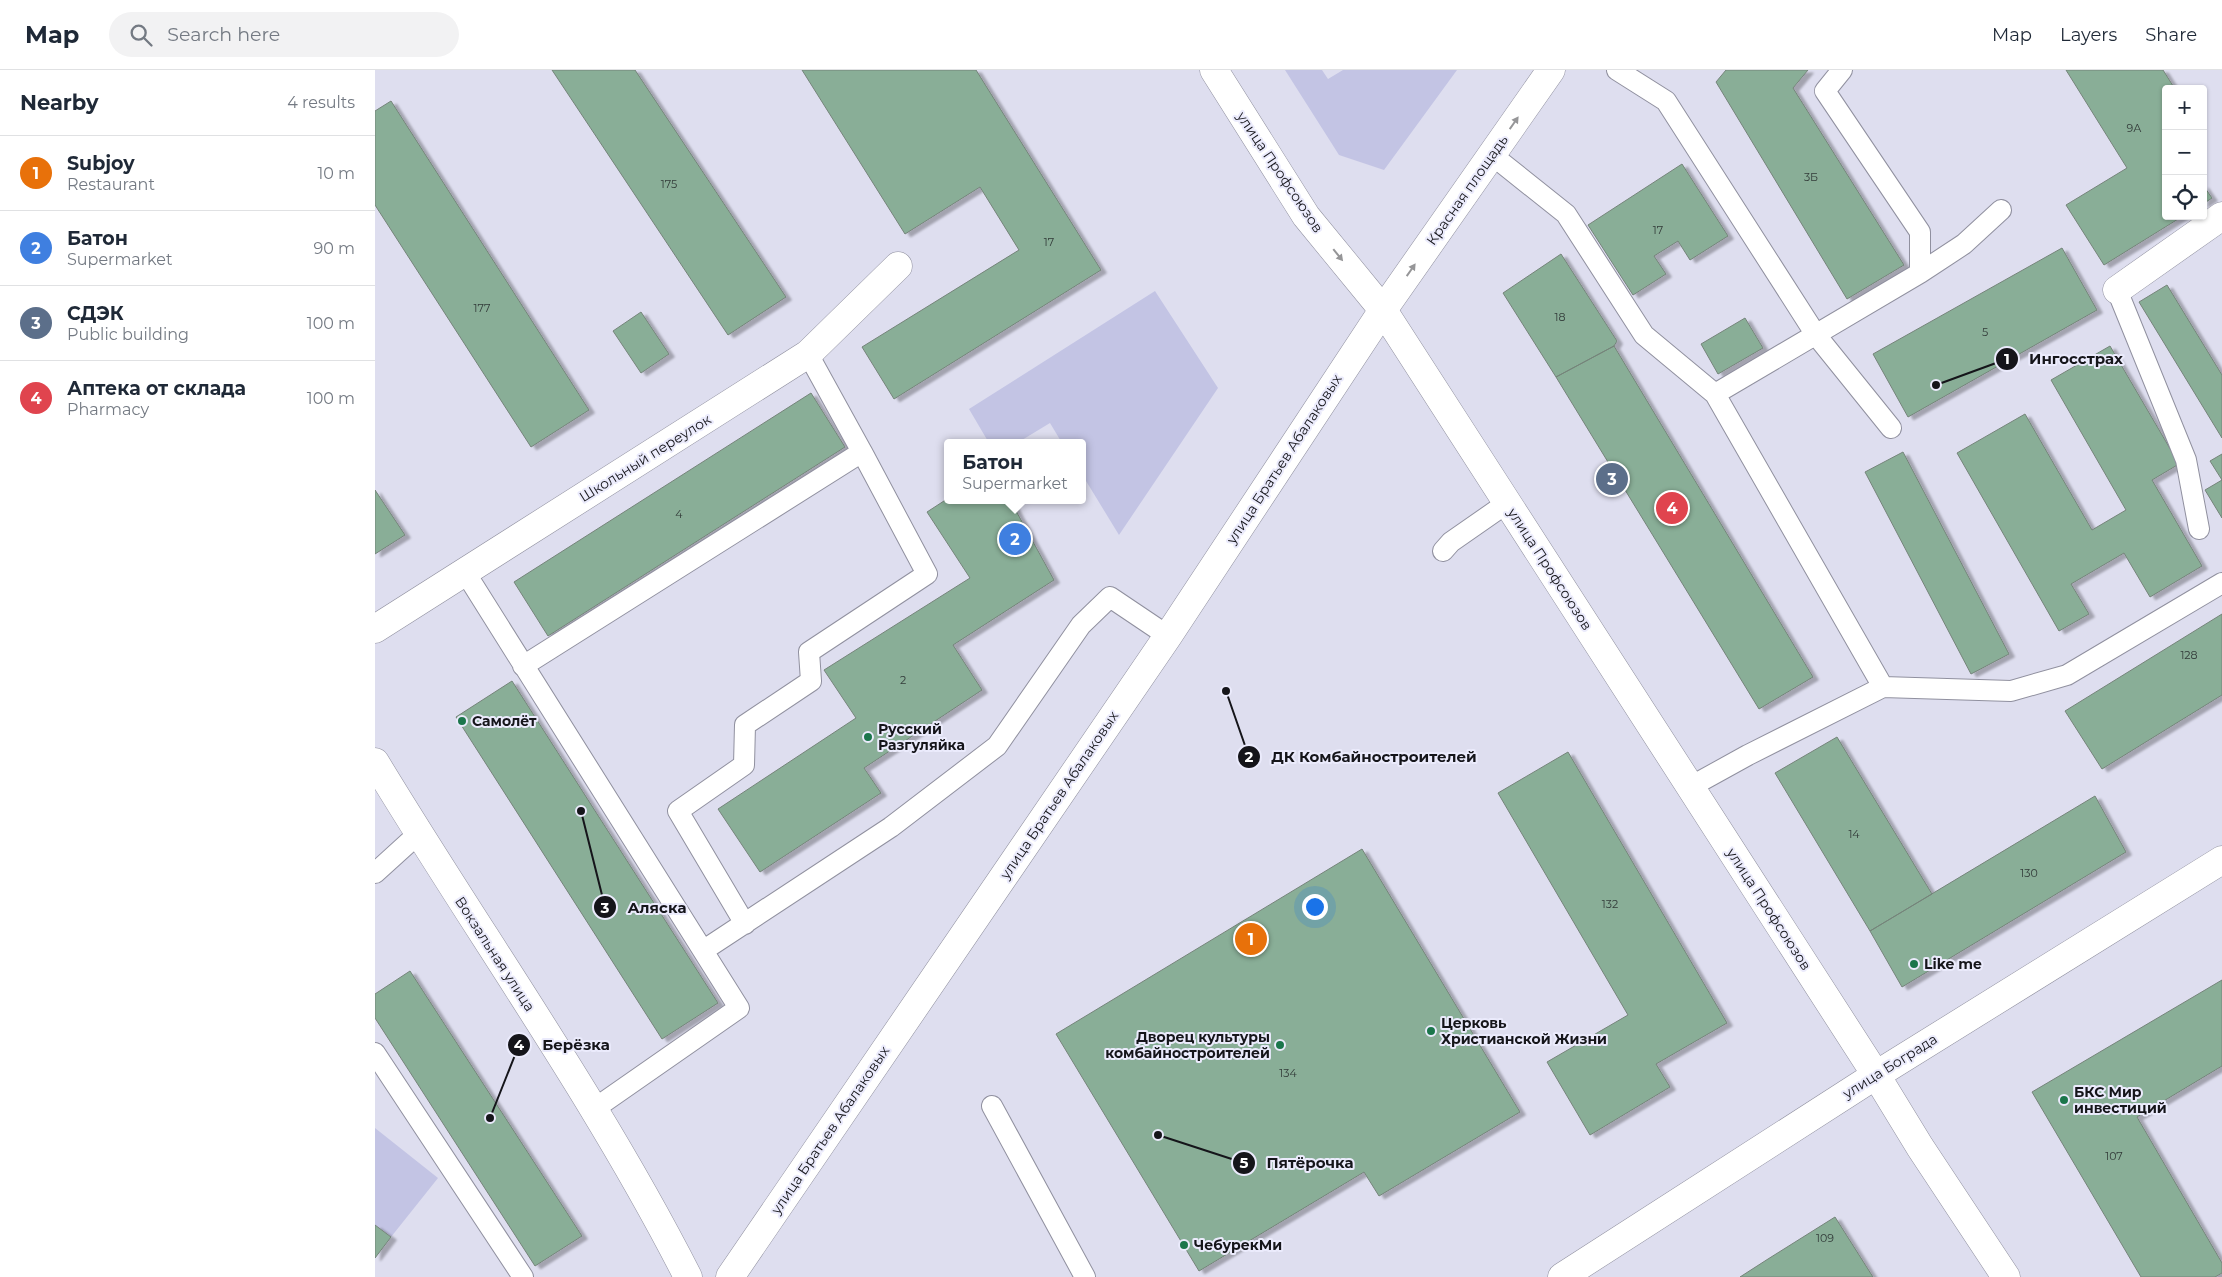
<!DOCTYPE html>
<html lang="en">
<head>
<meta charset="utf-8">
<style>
  :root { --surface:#fff; --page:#f2f2f3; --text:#1f2937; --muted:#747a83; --line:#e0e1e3; --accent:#1b764b }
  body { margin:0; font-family:Montserrat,sans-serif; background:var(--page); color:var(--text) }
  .controls { position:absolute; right:15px; top:15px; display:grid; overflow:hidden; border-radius:5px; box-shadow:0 1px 4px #0004 }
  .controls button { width:45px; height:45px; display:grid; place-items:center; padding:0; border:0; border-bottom:1px solid var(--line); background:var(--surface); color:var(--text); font:25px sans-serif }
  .you { position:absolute; left:939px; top:836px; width:18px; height:18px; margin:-12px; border:4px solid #fff; border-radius:50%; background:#1a73e8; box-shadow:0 0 0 8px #1a73e833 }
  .badge { display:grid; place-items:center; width:32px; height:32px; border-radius:50%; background:var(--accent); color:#fff; font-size:16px; font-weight:700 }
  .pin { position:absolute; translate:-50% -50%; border:2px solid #fff; box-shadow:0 1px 5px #0006 }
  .popup { position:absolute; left:569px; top:369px; width:142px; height:65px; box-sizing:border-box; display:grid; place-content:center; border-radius:5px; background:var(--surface); filter:drop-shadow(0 1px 4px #0005); font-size:16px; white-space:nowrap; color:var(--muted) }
  .popup b { font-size:19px; color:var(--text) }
  .popup::after { content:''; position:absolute; left:50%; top:100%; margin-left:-10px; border:10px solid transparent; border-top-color:var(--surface) }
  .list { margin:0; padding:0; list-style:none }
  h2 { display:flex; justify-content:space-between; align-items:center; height:65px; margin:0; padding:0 20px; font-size:21px }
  h2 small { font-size:16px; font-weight:400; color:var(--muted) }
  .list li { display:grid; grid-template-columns:32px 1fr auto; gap:15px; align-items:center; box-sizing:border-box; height:75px; padding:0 20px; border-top:1px solid var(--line) }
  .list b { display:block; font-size:19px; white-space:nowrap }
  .list p { margin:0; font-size:16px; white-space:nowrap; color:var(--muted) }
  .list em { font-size:16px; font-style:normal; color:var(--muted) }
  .icon { flex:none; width:28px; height:28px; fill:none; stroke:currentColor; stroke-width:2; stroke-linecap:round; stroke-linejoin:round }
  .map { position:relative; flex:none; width:1847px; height:1207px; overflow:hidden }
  header { display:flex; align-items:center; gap:30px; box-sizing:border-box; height:70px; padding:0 25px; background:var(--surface); border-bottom:1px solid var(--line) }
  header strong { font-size:24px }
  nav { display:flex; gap:28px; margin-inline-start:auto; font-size:18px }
  .search { width:350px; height:45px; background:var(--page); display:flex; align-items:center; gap:12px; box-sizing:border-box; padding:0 18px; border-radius:28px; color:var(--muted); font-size:19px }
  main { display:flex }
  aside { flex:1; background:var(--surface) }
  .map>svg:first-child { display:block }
</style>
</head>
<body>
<header>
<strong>Map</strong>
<div class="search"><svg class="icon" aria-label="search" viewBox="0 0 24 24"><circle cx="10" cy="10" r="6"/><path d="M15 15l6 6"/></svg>Search here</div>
<nav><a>Map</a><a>Layers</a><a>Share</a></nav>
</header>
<main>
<aside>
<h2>Nearby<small>4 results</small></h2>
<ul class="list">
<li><span class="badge" style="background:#e8710a">1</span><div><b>Subjoy</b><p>Restaurant</p></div><em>10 m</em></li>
<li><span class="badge" style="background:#3f7fe0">2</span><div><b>Батон</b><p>Supermarket</p></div><em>90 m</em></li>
<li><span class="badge" style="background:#5c6f8a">3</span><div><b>СДЭК</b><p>Public building</p></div><em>100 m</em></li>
<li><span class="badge" style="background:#e0444e">4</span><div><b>Аптека от склада</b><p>Pharmacy</p></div><em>100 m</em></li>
</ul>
</aside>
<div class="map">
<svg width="1847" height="1207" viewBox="0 0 1847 1207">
  <defs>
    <filter id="shadow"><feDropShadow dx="5.5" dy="3" stdDeviation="1" flood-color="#0004"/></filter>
  </defs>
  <rect width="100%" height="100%" fill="#dedeef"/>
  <path fill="#c3c4e4" d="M910,0H947L953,9L968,0H1082L1009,100L964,85Z
    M780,221L843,318L744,465L708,406V373H687L675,353L642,373H614L594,339Z
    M0,1058L63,1108L16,1167L0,1155Z"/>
  <path fill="#89ae97" stroke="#75847a" filter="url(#shadow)" d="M177,0H260L411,227L353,265Z
    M427,0H601L726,200L519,329L487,277L644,180L605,117L530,164Z
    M1351,0H1433L1418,18L1529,195L1472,229L1341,12Z
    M1691,0H1788L1800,19H1791V146H1808L1729,195L1691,135L1752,98Z
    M16,31L214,340L156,377L0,135V41Z
    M1307,94L1353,166L1315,190L1303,171L1279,186L1291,204L1258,225L1213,155Z
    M1828,115L1837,128L1828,134Z
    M1687,178L1722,240L1533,347L1498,284Z
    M1186,184L1242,271L1239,276L1181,307L1128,223Z
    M1792,215L1847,305V368L1764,232Z
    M266,242L294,284L266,303L238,261Z
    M1370,248L1388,278L1343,304L1326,274Z
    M1239,276L1438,607L1384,639L1181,307Z
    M1735,276L1804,394L1777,410L1827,496L1775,527L1749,483L1696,514L1714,544L1684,561L1582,383L1650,344L1717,460L1751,440L1676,310Z
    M436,323L470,377L173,566L139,512Z
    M1528,382L1634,584L1596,604L1490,402Z
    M1847,384V448L1830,420L1847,410L1835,391Z
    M0,420L30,465L0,484Z
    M572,429L635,430L679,510L578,575L607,620L489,698L506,723L385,802L343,739L481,648L449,600L595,508L552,442Z
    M1847,544V625L1727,699L1690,641Z
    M137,611L343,933L287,969L81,647Z
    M1462,667L1557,824L1495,861L1400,703Z
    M1193,682L1352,953L1281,994L1295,1017L1215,1065L1172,992L1253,945L1123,723Z
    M1720,726L1751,782L1527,917L1495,861Z
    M987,779L1145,1042L1004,1126L989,1102L824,1201L681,964Z
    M35,901L207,1166L160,1196L0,948V924Z
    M1847,910V996L1762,1047L1847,1193V1203L1840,1207H1766L1657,1022Z
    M1460,1147L1498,1207H1365L1393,1189Z
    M0,1155L16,1167L0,1188Z"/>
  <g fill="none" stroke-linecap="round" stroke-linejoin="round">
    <defs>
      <path id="lane" d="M1242,0L1291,31L1441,265L1516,358
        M1467,0L1450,21L1545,162V203
        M1117,85L1191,144L1269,265L1340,324L1508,617L1373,685L1315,717
        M1742,220L1811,390L1824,459
        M1340,324L1545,203L1589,174L1626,140
        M1068,481L1076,472L1132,433
        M90,502L364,938L219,1039
        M148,596L487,382L433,284
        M1508,617L1636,621L1692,605L1847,513
        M0,803L43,764
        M370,854L303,741L369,695L370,655L436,611L434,582L552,504L487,382
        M329,880L516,757L622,676L706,555L735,527L793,566
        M0,983L148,1207
        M617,1036L710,1207"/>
      <path id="street" d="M1742,220L1847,146
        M0,559L433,284L523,196
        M0,692C104,864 222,1028 313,1207
        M1501,1005L1545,1077L1631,1207"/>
      <path id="secondary" d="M355,1207L793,566L1008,240L1501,1005
        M1187,1207L1501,1005L1847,790"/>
      <path id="primary" d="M839,0L931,146L1008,240L1176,0"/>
    </defs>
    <use href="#lane" stroke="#90909f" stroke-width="22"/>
    <use href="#street" stroke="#90909f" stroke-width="29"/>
    <use href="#secondary" stroke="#90909f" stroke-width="29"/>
    <use href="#primary" stroke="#90909f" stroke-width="29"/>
    <use href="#lane" stroke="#fff" stroke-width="20"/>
    <use href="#street" stroke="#fff" stroke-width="28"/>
    <use href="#secondary" stroke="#fff" stroke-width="28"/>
    <use href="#primary" stroke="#fff" stroke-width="28"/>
  </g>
  <defs><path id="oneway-solid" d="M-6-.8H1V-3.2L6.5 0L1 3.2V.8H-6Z" transform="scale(1.25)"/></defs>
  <g fill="#969698">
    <use href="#oneway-solid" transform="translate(1139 53) rotate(-55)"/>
    <use href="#oneway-solid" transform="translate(963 185) rotate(51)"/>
    <use href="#oneway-solid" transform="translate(1036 200) rotate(-55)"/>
  </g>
  <g fill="#1b764b" stroke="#ebebfc" stroke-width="2">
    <circle cx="87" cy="651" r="5"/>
    <circle cx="493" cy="667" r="5"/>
    <circle cx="1539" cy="894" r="5"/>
    <circle cx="1056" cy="961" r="5"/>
    <circle cx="905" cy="975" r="5"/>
    <circle cx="1689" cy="1030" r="5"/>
    <circle cx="809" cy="1175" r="5"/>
  </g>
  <g text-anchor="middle" stroke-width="4" stroke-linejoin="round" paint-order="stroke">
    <g font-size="11" fill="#323b39">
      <text x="1759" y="62">9А</text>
      <text x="1436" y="111">3Б</text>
      <text x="294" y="118">175</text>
      <text x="1283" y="164">17</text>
      <text x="674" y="176">17</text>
      <text x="107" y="242">177</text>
      <text x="1185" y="251">18</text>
      <text x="1610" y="266">5</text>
      <text x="304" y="448">4</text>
      <text x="1814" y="589">128</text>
      <text x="528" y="614">2</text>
      <text x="1479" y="768">14</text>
      <text x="1654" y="807">130</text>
      <text x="1235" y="838">132</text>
      <text x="913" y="1007">134</text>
      <text x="1739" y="1090">107</text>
      <text x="1450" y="1172">109</text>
    </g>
    <g font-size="14" fill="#15151a" stroke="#ebebfc">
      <text transform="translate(905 102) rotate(56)" y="5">улица Профсоюзов</text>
      <text transform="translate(1092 120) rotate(-55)" y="5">Красная площадь</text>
      <text transform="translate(270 388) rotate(-32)" y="5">Школьный переулок</text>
      <text transform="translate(909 389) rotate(-57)" y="5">улица Братьев Абалаковых</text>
      <text transform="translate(1175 499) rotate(57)" y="5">улица Профсоюзов</text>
      <text transform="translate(684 725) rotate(-56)" y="5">улица Братьев Абалаковых</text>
      <text transform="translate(1394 839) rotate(57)" y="5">улица Профсоюзов</text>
      <text transform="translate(120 884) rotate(57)" y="5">Вокзальная улица</text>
      <text transform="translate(1515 996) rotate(-32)" y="5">улица Бограда</text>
      <text transform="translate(455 1060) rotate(-56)" y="5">улица Братьев Абалаковых</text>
    </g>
    <g font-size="14" font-weight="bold" fill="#15151a" stroke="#ebebfc" text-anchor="start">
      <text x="97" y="656">Самолёт</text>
      <text x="503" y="664">Русский<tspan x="503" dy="16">Разгуляйка</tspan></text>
      <text x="1549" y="899">Like me</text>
      <text x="1066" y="958">Церковь<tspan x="1066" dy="16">Христианской Жизни</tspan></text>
      <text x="895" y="972" text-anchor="end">Дворец культуры<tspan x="895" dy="16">комбайностроителей</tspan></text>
      <text x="1699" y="1027">БКС Мир<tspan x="1699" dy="16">инвестиций</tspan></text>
      <text x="819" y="1180">ЧебурекМи</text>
    </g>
  </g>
  <path fill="none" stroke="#15151a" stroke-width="2" d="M1561 315L1632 289M851 621L874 687M206 741L230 837M115 1048L144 975M783 1065L869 1093"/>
  <g fill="#15151a" stroke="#ebebfc" stroke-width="2">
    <circle cx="1561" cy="315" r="5"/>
    <circle cx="851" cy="621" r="5"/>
    <circle cx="206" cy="741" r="5"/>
    <circle cx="115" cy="1048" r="5"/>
    <circle cx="783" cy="1065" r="5"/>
    <circle cx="1632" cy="289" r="12"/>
    <circle cx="874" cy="687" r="12"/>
    <circle cx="230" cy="837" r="12"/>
    <circle cx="144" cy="975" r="12"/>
    <circle cx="869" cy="1093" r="12"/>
  </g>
  <g font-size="15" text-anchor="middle" font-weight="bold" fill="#fff">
    <text x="1632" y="294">1</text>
    <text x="874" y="692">2</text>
    <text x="230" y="843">3</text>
    <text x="144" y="980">4</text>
    <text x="869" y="1098">5</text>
  </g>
  <g font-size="15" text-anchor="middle" font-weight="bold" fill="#15151a" stroke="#ebebfc" stroke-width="4" stroke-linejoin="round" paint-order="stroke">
    <text x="1701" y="294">Ингосстрах</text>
    <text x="999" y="692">ДК Комбайностроителей</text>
    <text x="282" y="843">Аляска</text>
    <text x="201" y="980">Берёзка</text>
    <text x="935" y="1098">Пятёрочка</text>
  </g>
</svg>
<div class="controls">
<button>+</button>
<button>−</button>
<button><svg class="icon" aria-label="locate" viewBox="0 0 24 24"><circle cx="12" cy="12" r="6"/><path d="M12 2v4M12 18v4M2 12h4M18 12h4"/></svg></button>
</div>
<div class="you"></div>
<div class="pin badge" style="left:876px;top:869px;background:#e8710a">1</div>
<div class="pin badge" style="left:640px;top:469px;background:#3f7fe0">2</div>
<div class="popup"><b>Батон</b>Supermarket</div>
<div class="pin badge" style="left:1237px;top:409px;background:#5c6f8a">3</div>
<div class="pin badge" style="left:1297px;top:438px;background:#e0444e">4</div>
</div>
</main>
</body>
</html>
